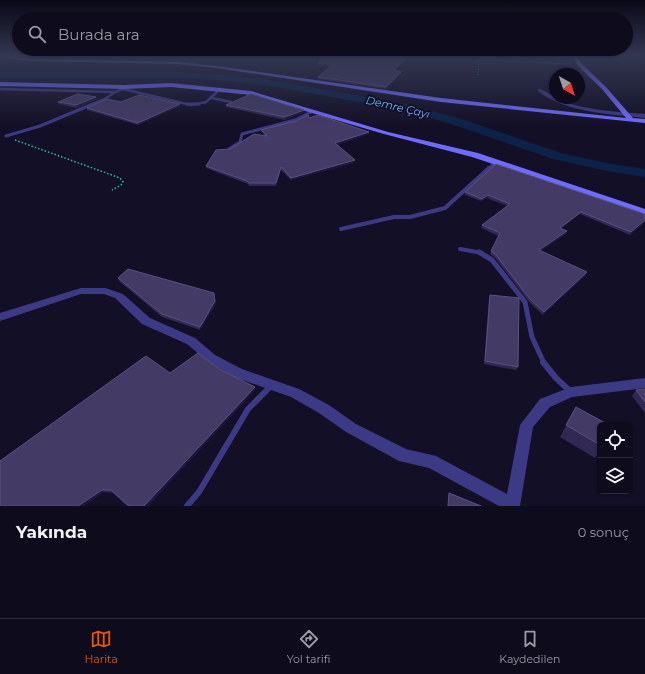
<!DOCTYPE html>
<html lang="tr">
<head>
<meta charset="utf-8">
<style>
  :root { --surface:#0e0b1c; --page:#1c1929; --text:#f1f3f6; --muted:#9b9ba3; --line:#2e2b3b; --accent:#ea580c }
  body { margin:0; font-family:Montserrat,sans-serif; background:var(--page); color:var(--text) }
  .controls { position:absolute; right:12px; bottom:12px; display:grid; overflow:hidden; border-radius:6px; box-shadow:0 1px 3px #0004 }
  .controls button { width:36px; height:36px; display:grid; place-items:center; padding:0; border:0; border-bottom:1px solid var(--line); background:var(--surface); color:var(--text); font:20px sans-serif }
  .compass { position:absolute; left:549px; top:68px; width:36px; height:36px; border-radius:50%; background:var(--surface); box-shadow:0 1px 3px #0004; rotate:141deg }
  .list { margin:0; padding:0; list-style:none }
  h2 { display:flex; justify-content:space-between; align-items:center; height:52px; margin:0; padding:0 16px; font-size:17px }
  h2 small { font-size:13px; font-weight:400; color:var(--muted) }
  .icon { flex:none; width:22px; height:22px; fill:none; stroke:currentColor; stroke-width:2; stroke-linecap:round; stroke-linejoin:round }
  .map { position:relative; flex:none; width:645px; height:506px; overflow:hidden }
  .search { position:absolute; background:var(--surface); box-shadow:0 1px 3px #0004; left:12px; right:12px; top:12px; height:44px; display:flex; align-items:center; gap:10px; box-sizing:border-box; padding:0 14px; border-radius:22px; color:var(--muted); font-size:15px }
  .sheet { height:112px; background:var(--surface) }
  nav { display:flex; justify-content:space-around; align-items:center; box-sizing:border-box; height:56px; border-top:1px solid var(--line); background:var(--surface); font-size:11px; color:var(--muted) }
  nav a { display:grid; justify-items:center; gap:2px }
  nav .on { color:var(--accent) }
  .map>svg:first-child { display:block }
</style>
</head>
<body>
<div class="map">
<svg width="645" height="506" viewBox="0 0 645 506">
  <rect width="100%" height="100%" fill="#130f26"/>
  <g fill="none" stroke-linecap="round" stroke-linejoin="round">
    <path fill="#0c2248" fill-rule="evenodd" d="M0,72H178L230,75L277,81L411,105L468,121L561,153L607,163L645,169V177L607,171L553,159L460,127L409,111L277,87L230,81L178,78H0Z"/>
    <path stroke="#2fb8b0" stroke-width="1" stroke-dasharray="1 1.5" stroke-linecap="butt" d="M478,75L479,60L570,64"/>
    <path stroke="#2fb8b0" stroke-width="1.5" stroke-dasharray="1.5 2" stroke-linecap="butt" d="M15,140L120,178L123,182L121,185L112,190"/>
    <path stroke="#3d3a85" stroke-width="2.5" d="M0,89L115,92L123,89L124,87
      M123,89L191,105L206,102L217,92
      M212,98L231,102
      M90,105L105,99L115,92"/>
    <path stroke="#3d3a85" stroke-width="3" d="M187,104H199
      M6,136L40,126L93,104
      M229,149L240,142L242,134L295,120L313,111
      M488,169L496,162"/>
    <path stroke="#3d3a85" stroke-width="4" d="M341,229L394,217H410L445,208L489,168
      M460,249L482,253"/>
    <path stroke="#3d3a85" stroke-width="5" d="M479,252L492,260L525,302L532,337L544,363"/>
    <path stroke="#3d3a85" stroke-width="6" d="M543,362L556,378L571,392
      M187,506L199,492L248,409L272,385"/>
    <path fill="#3d3a85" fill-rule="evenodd" d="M538,89C545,89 553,97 560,100C583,110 619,112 645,114V118C611,114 566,113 538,91Z
      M81,288H105L123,294L150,318L195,338L215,355L242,369L299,389L329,405L356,424L406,449L436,456L507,494L520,425L540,399L571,387L645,378V388L572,397L550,407L533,427L520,506H499L429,468L399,461L346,432L319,413L291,397L234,377L207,361L187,344L142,324L115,298L104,294H81L0,321V313Z"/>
    <path fill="#6f6bff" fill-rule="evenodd" d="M0,56L31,59L178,62L217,66L441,98L626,118L602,89L578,66L572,56H576L582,64L606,87L633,118L645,119V123L441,102L217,68L178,64L31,61L0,57Z
      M0,82L124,85L171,83L251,91L388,132L478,153L645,209V215L472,157L384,134L251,95L171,87L124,89L0,86Z"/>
  </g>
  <path fill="#312854" d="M13,56H135L126,59L31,58Z
    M322,56H409L395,70L401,74L386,89L318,79V77L331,66L318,65V63L323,56Z
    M97,99L77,108L59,104L58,102Z
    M121,102L180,106L138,125L87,110V108Z
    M226,105L304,112L285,120L226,107Z
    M309,118L369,132V134L337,145L355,160L354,163L291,180L281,170L276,186H249L248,184L206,168V166L230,149L265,136L262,132L261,130Z
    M465,192L645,214V222L630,235L580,214L561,228L566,234L541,251L586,275L543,315L529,302L495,258L490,254L498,236L481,228L482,225L507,206L487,198L481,201L465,195Z
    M118,278L214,293L216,304L200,330L162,317L119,281Z
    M490,295L518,367L516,370L484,364L489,298Z
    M221,370L255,390L148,506H127L113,493L104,492L84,506H0Z
    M645,389V413L632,396L636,390Z
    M576,407L600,425V451L595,458L560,437Z
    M449,493L481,506H448V496Z"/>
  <path fill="#1d163a" d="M130,56H135L126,59V57Z
    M408,56H409L394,72V70Z
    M401,72V74L386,89V87Z
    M96,97L97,99L77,108L76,105Z
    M180,104V106L138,125V123Z
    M304,110V112L285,120V117Z
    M369,132V134L335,146V143Z
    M355,160L354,163L291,180V178Z
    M281,167V170L276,186V183Z
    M488,195L487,198L481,201L482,199Z
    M581,212L580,214L558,230L560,228Z
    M645,220V222L630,235L631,232Z
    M567,231L566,234L538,253L539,250Z
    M587,272L586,275L543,315L544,312Z
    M215,301L216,304L200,330V327Z
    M255,387V390L148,506H144Z
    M102,490L104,492L84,506H78Z"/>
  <path fill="#433a66" stroke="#5a527e" d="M29,56H130L126,57Z
    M324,56H408L394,70L401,72L386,87L318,77L333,64L318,63Z
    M78,94L96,97L76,105L58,102Z
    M251,94L304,110L285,117L226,105Z
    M139,95L180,104L138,123L87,108L106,99L121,102Z
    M308,115L309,118L318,115L369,132L335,143L355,160L291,178L281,167L276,183H249L247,181L206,166L216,150L230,149L254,134L267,136L261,130L296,121Z
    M496,164L645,214V220L631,232L581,212L560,228L567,231L539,250L587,272L544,312L530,299L496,255L491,251L500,233L482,225L510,204L488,195L482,199L465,192Z
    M128,269L214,293L215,301L200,327L162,314L118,278Z
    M490,295L519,298L518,367L485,361Z
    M198,353L221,370L255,387L144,506H129L111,490H102L78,506H0V461L146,356L170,373Z
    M645,389V402L636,390Z
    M576,407L609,425H600V445L566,425Z
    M449,493L481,506H448Z"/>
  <linearGradient id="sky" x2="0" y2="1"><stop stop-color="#0a0815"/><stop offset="0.44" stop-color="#333752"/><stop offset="1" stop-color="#333752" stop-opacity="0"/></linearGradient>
  <rect width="645" height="126" fill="url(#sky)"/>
  <g text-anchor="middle" stroke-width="4" stroke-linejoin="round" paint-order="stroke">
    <g font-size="11" font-style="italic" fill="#62b6ff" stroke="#130f26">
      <text transform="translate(398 107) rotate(13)" y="4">Demre Çayı</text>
    </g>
  </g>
</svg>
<div class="controls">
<button><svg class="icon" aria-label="locate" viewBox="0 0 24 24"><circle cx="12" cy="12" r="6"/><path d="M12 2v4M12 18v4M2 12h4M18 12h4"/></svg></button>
<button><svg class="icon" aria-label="layers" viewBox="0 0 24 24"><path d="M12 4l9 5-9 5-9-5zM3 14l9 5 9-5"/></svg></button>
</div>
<svg class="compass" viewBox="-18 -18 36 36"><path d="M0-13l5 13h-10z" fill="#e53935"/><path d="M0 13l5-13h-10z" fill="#9b9ba3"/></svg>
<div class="search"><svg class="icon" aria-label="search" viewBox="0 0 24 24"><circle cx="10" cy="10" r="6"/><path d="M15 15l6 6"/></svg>Burada ara</div>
</div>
<section class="sheet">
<h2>Yakında<small>0 sonuç</small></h2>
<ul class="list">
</ul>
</section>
<nav>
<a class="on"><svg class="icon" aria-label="map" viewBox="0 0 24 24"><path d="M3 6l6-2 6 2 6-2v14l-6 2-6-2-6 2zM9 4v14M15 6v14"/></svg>Harita</a>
<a><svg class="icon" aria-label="directions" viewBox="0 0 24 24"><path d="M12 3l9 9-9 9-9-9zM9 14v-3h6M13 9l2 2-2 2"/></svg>Yol tarifi</a>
<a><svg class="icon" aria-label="saved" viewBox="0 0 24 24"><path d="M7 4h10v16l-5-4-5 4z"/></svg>Kaydedilen</a>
</nav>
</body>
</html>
